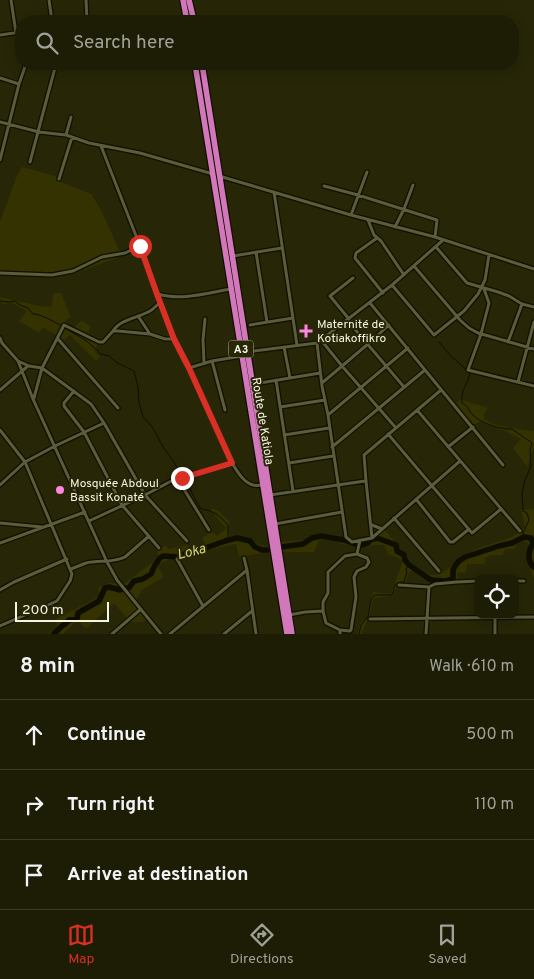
<!DOCTYPE html>
<html lang="en">
<head>
<meta charset="utf-8">
<style>
  :root { --surface:#1d1d05; --page:#2a2a13; --text:#f1f3f6; --muted:#a0a29a; --line:#3b3b27; --accent:#d93025 }
  body { margin:0; font-family:Overpass,sans-serif; background:var(--page); color:var(--text) }
  .controls { position:absolute; right:15px; bottom:15px; display:grid; overflow:hidden; border-radius:10px; box-shadow:0 2px 12px #0003 }
  .controls button { width:45px; height:45px; display:grid; place-items:center; padding:0; border:0; border-bottom:1px solid var(--line); background:var(--surface); color:var(--text); font:25px sans-serif }
  .scale { position:absolute; left:15px; bottom:12px; width:94px; box-sizing:border-box; padding-left:5px; border:2px solid #f4f5e2; border-top:0; font-size:14px; line-height:18px; white-space:nowrap; color:#f4f5e2; -webkit-text-stroke:4px #272707; paint-order:stroke }
  .stop { position:absolute; width:15px; height:15px; margin:-11px; border:4px solid #d93025; border-radius:50%; background:#fff }
  .stop.end { background:#d93025; border-color:#fff; box-shadow:0 1px 5px #0008 }
  .list { margin:0; padding:0; list-style:none }
  h2 { display:flex; justify-content:space-between; align-items:center; height:65px; margin:0; padding:0 20px; font-size:21px }
  h2 small { font-size:16px; font-weight:400; color:var(--muted) }
  .list li { display:grid; grid-template-columns:32px 1fr auto; gap:15px; align-items:center; box-sizing:border-box; height:70px; padding:0 20px; border-top:1px solid var(--line) }
  .list b { display:block; font-size:19px; white-space:nowrap }
  .list em { font-size:16px; font-style:normal; color:var(--muted) }
  .icon { flex:none; width:28px; height:28px; fill:none; stroke:currentColor; stroke-width:2; stroke-linecap:round; stroke-linejoin:round }
  .map { position:relative; flex:none; width:534px; height:634px; overflow:hidden }
  .search { position:absolute; background:var(--surface); box-shadow:0 2px 12px #0003; left:15px; right:15px; top:15px; height:55px; display:flex; align-items:center; gap:12px; box-sizing:border-box; padding:0 18px; border-radius:20px; color:var(--muted); font-size:19px }
  .sheet { height:275px; background:var(--surface) }
  nav { display:flex; justify-content:space-around; align-items:center; box-sizing:border-box; height:70px; border-top:1px solid var(--line); background:var(--surface); font-size:14px; color:var(--muted) }
  nav a { display:grid; justify-items:center; gap:2px }
  nav .on { color:var(--accent) }
  .map>svg:first-child { display:block }
</style>
</head>
<body>
<div class="map">
<svg width="534" height="634" viewBox="0 0 534 634">
  <rect width="100%" height="100%" fill="#272707"/>
  <path fill="#333200" d="M22,167L55,176L58,181L91,194L100,208L122,256L73,274L0,271V222L16,178Z
    M54,293H61L71,317L65,321L73,328L82,320L91,327L88,332L99,340L95,351L100,357L96,361L70,335L64,340L43,327L39,333L19,321L27,311L12,303L4,304L0,302V297L40,306L51,307Z
    M460,399L488,408L484,414V419C499,428 517,429 534,431V445L527,467L513,448L521,439L505,431L480,422L474,425L463,414L456,404Z
    M212,508L220,512L230,522L228,532L230,536L252,540L260,545L268,547V552L239,557L236,544L175,557L157,565L164,577L143,589L136,600L149,616L143,622H130L114,603L86,629L78,620L63,634H48L57,629L56,619L100,596L98,588L108,583L124,584L159,557L157,552L166,545L168,549L187,545L190,550L199,548L206,546L202,538L212,532L217,536L226,528L211,511Z
    M534,509V578L533,577L528,558L530,548L529,544L524,541L516,544L515,549H505L503,555H493L485,558V564H467L466,572L457,573V581L433,583L415,572L409,571L406,584L397,585L393,596L375,598L373,600L369,617L361,634H357L361,622L367,617L373,592L391,594L403,560L388,554L384,545H374L361,549L329,540H319L314,552H283L281,542L304,540L313,536L329,535L354,543L371,540L385,530L413,565L430,575H436L447,570L463,555L479,548L512,537L525,527L521,510Z"/>
  <g fill="none" stroke-linecap="round" stroke-linejoin="round">
    <path stroke="#0e0e00" stroke-width="1" d="M0,301L9,302L15,301L20,305L28,308L33,314C41,314 54,322 62,326
      M65,328L88,342L101,354L109,356L116,362L134,371L138,387L139,402L143,417L153,428L162,445L177,467L184,475
      M439,342L450,355L470,373C468,384 460,391 462,403C468,406 469,411 473,415C480,423 502,430 512,429L532,443L530,450L531,466L525,480L522,493L523,511L527,513L529,520L523,533L524,537
      M186,478C189,489 195,499 201,509C213,510 220,516 228,525V536L231,539
      M359,634L361,625L368,616L371,600L375,595H392C396,587 392,582 404,582L407,572L406,570L407,567L409,565"/>
    <path stroke="#0e0e00" stroke-width="5.5" d="M281,547L303,544L312,538L321,536L344,540L360,546L368,543L370,540L377,538L396,545L397,551L404,555L405,560L409,565L431,580L446,581L453,579V570L455,566L459,561L465,557L499,546L512,543L524,537L531,538L533,544C528,550 527,562 534,567
      M54,634L63,625H64L69,620L77,619L78,613L99,601L105,588L109,587L120,590L123,588H129L134,581L143,579L151,574L155,565L160,558L163,556L179,557L189,552L200,550L225,541L237,538L250,541L255,547L262,550H267"/>
    <defs>
      <path id="street" d="M11,0L16,33
        M49,0L52,21
        M86,0L87,21
        M0,35L21,32
        M0,78L19,84
        M0,122L39,132L66,135L89,143L140,153L213,174
        M66,135L71,117
        M101,146L140,246L174,339L189,368L232,463C237,471 243,482 253,485C256,486 259,485 262,485
        M0,160L19,84L26,64
        M30,162L56,64
        M219,176L351,215L435,237L534,269
        M59,179L72,137
        M324,186L358,195L437,220L435,237
        M274,192L297,345
        M351,215L367,172
        M368,220L374,235L381,241L404,275
        M395,227L404,209L413,185
        M377,238L356,253L355,258L383,293
        M436,247L467,283L498,292L509,296L522,304L534,307
        M256,252L267,322
        M233,256L282,248
        M414,266L460,320L469,328L478,333L534,349
        M0,273L52,275L73,271L102,257L125,253L140,246
        M392,285L434,335L464,311L478,294L485,280L489,255
        M484,289L489,303L481,334L468,370L534,386
        M158,294C181,301 207,293 231,289
        M370,303L503,465
        M138,316L150,334
        M349,319L330,296L353,278
        M347,320L404,387
        M250,325L293,318
        M113,331C119,320 137,318 148,312C153,310 156,306 160,302
        M0,338L2,343L18,361L29,366L42,368L91,404L104,423L145,495L187,541
        M58,339L118,408
        M321,340L342,366L396,428
        M508,342L522,304
        M317,343L322,386L328,415L346,537L352,542L372,538L460,461
        M284,347L290,378
        M247,352L317,343L392,285L442,241
        M18,361L33,399L107,562L117,580L161,634
        M212,361L225,410
        M204,363L203,340L205,319
        M189,368L212,361L242,356
        M276,380L293,491
        M518,382L534,322
        M260,383L320,373
        M322,383L368,344L389,325
        M0,390L28,366
        M74,391L64,403V406L84,432L122,505L159,548
        M34,398L42,368L64,325L99,342H103L113,331H118L150,334L165,339H174
        M280,407L325,400
        M417,410L520,531
        M328,415L408,348
        M0,430L25,462L72,574L70,581L57,601L0,626
        M388,434L472,533L501,509
        M284,435L329,428
        M332,447L425,370
        M448,447L473,427
        M289,463L333,456
        M177,478L209,530
        M0,485L25,462L55,446L104,423
        M270,495L365,481
        M416,499L450,542H453L469,529
        M394,518L439,571
        M89,521L145,495L177,478H182L232,463
        M0,523L42,527
        M275,524L342,512
        M372,525L382,529
        M372,538L366,481L364,455L441,390
        M0,543L85,512
        M244,558L247,570L256,634
        M177,559L203,606
        M71,569C76,567 81,565 86,563C99,560 113,563 125,557L149,536
        M515,581H524
        M399,585L429,587L435,584L457,582L478,581
        M0,590L14,582L67,559
        M289,615L305,612L323,611
        M495,615V634
        M370,619L534,617
        M340,630L350,631L351,630L356,597L354,577L357,571L366,567L369,562L367,558L357,554L360,540
        M112,634L141,609
        M170,634L247,570
        M224,634L252,611
        M340,634V630L326,623L323,611V602L328,593V572L345,556L357,554
        M426,634L429,587"/>
      <path id="highway" d="M183,0L187,21
        M189,0L194,21
        M195,64L287,634
        M202,64L292,634"/>
    </defs>
    <use href="#street" stroke="#100f00" stroke-width="5.5"/>
    <use href="#highway" stroke="#100f00" stroke-width="8"/>
    <use href="#street" stroke="#5b5c3b" stroke-width="3"/>
    <use href="#highway" stroke="#d278ba" stroke-width="5.5"/>
  </g>
  <g fill="none" stroke-linecap="round" stroke-linejoin="round">
    <path stroke="#d93025" stroke-width="6" d="M140,246L157,294L174,339L189,368L232,463L182,478"/>
  </g>
  <g fill="#fe85e0" stroke="#272707" stroke-width="2">
    <path d="M303.5 323.5h5v5h5v5h-5v5h-5v-5h-5v-5h5z"/>
    <circle cx="60" cy="490" r="5"/>
  </g>
  <g text-anchor="middle" stroke-width="4" stroke-linejoin="round" paint-order="stroke">
    <rect fill="#272707" stroke="#b6b7a0" stroke-width="1" x="228.5" y="340.5" width="25" height="17" rx="4"/>
    <g font-size="11" font-weight="bold" fill="#f4f5e2">
      <text x="241" y="353">A3</text>
    </g>
    <g font-size="12" fill="#f4f5e2" stroke="#272707" text-anchor="start">
      <text x="317" y="328">Maternité de<tspan x="317" dy="14">Kotiakoffikro</tspan></text>
      <text x="70" y="487">Mosquée Abdoul<tspan x="70" dy="14">Bassit Konaté</tspan></text>
    </g>
    <g font-size="12" fill="#f4f5e2" stroke="#272707">
      <text transform="translate(263 421) rotate(81)" y="4">Route de Katiola</text>
    </g>
    <g font-size="14" font-style="italic" fill="#d3d576" stroke="#272707">
      <text transform="translate(191 551) rotate(-14)" y="5">Loka</text>
    </g>
  </g>
</svg>
<div class="controls">
<button><svg class="icon" aria-label="locate" viewBox="0 0 24 24"><circle cx="12" cy="12" r="6"/><path d="M12 2v4M12 18v4M2 12h4M18 12h4"/></svg></button>
</div>
<div class="scale">200 m</div>
<div class="stop" style="left:140px;top:246px"></div>
<div class="stop end" style="left:182px;top:478px"></div>
<div class="search"><svg class="icon" aria-label="search" viewBox="0 0 24 24"><circle cx="10" cy="10" r="6"/><path d="M15 15l6 6"/></svg>Search here</div>
</div>
<section class="sheet">
<h2>8 min<small>Walk · 610 m</small></h2>
<ul class="list">
<li><svg class="icon" aria-label="ahead" viewBox="0 0 24 24"><path d="M12 20V5M6 11l6-6 6 6"/></svg><div><b>Continue</b></div><em>500 m</em></li>
<li><svg class="icon" aria-label="right" viewBox="0 0 24 24"><path d="M7 20v-9h11M14 6l5 5-5 5"/></svg><div><b>Turn right</b></div><em>110 m</em></li>
<li><svg class="icon" aria-label="arrive" viewBox="0 0 24 24"><path d="M6 21V4h12l-3 4 3 4H6"/></svg><div><b>Arrive at destination</b></div></li>
</ul>
</section>
<nav>
<a class="on"><svg class="icon" aria-label="map" viewBox="0 0 24 24"><path d="M3 6l6-2 6 2 6-2v14l-6 2-6-2-6 2zM9 4v14M15 6v14"/></svg>Map</a>
<a><svg class="icon" aria-label="directions" viewBox="0 0 24 24"><path d="M12 3l9 9-9 9-9-9zM9 14v-3h6M13 9l2 2-2 2"/></svg>Directions</a>
<a><svg class="icon" aria-label="saved" viewBox="0 0 24 24"><path d="M7 4h10v16l-5-4-5 4z"/></svg>Saved</a>
</nav>
</body>
</html>
